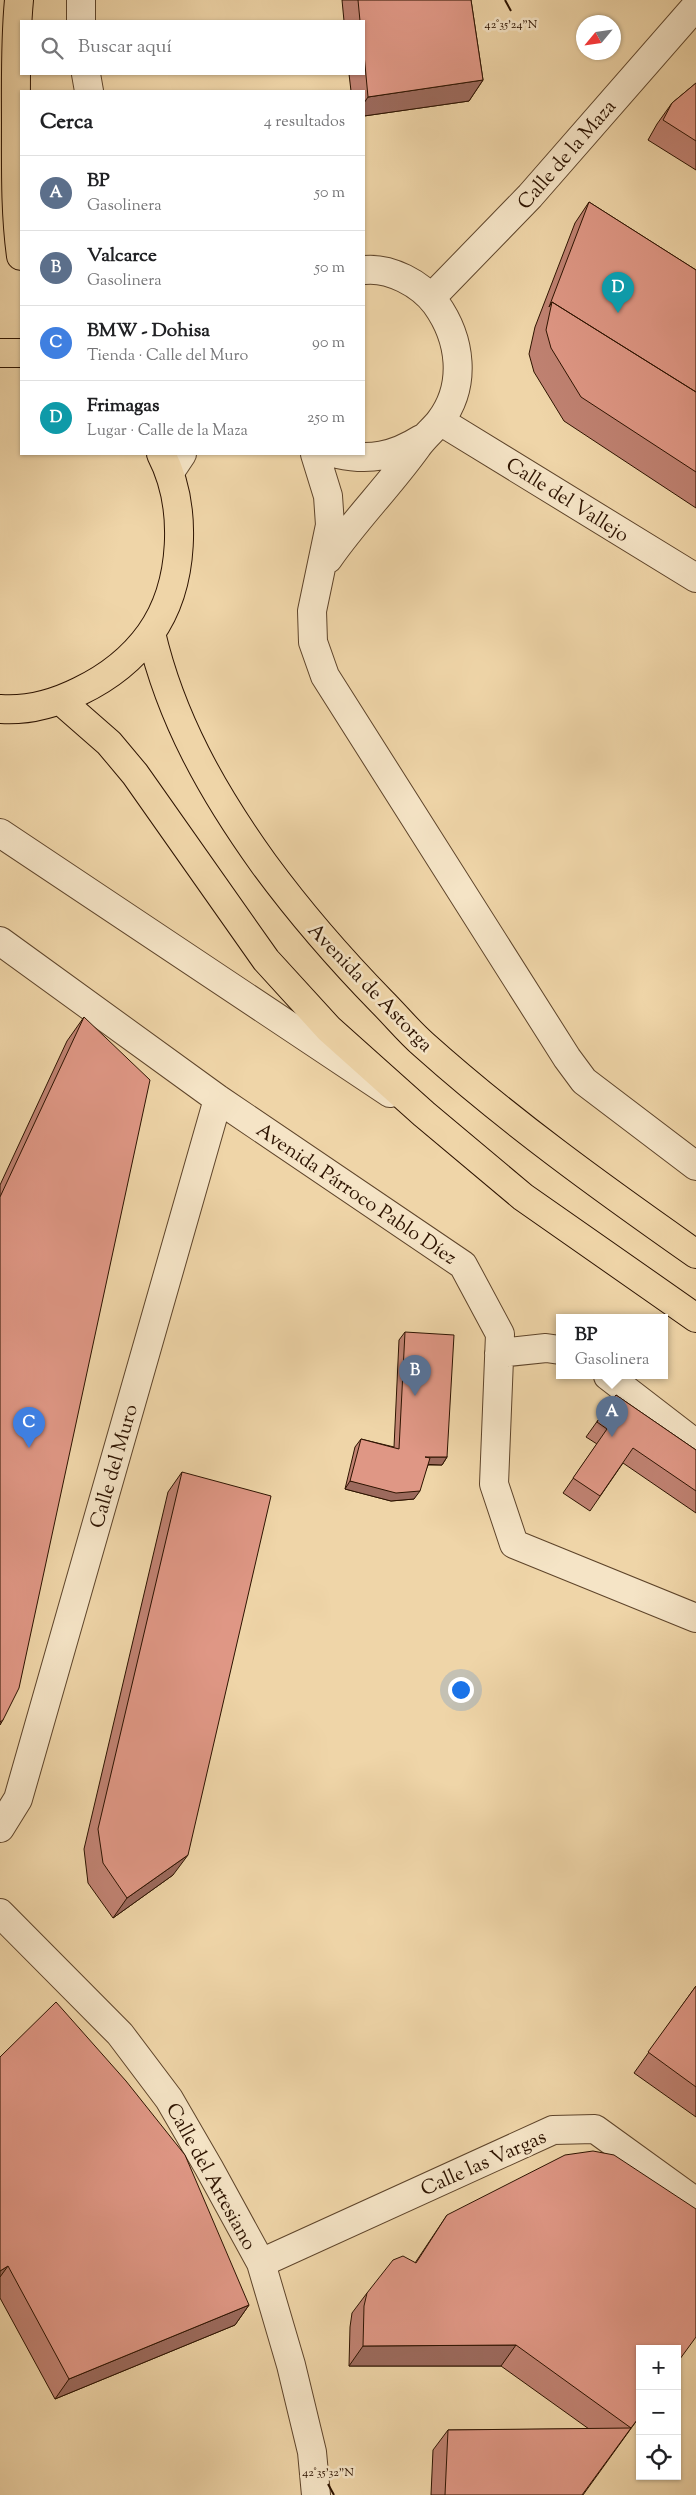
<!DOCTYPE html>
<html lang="es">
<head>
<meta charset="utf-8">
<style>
  :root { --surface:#fff; --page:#f6f6f6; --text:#202124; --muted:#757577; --line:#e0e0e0; --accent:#7c3aed }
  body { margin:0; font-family:"Sorts Mill Goudy",serif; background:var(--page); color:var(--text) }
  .controls { position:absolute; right:15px; bottom:15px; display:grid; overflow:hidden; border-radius:0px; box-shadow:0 1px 4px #0004 }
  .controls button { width:45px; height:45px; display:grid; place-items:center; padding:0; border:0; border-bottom:1px solid var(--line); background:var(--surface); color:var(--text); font:25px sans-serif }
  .compass { position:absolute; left:576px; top:15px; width:45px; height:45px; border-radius:50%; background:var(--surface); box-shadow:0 1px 4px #0004; rotate:241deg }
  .you { position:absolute; left:460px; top:1689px; width:18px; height:18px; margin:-12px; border:4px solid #fff; border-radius:50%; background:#1a73e8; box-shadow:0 0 0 8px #1a73e833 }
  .badge { display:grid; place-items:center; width:32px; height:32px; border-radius:50%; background:var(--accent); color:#fff; font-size:16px; font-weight:700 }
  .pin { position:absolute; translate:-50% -41px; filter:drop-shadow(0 1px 2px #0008) }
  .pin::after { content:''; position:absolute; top:26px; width:18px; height:15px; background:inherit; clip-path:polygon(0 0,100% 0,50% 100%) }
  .popup { position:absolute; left:556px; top:1314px; width:112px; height:65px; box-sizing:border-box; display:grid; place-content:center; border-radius:0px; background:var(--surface); filter:drop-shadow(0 1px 4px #0005); font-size:16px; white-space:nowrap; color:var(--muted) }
  .popup b { font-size:19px; color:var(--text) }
  .popup::after { content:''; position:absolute; left:50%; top:100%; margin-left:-10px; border:10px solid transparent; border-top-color:var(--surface) }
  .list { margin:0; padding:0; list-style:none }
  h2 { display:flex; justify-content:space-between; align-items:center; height:65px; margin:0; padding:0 20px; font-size:21px }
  h2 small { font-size:16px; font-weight:400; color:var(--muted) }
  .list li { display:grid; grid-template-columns:32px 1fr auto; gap:15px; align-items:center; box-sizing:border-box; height:75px; padding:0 20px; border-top:1px solid var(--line) }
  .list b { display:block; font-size:19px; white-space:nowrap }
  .list p { margin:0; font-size:16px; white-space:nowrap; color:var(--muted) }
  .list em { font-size:16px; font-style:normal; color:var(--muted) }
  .icon { flex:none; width:28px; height:28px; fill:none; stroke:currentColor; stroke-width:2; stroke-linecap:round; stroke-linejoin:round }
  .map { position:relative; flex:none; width:696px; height:2495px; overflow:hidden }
  .search { position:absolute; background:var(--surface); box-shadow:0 1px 4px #0004; left:20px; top:20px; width:345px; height:55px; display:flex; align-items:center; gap:12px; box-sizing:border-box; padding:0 18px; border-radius:0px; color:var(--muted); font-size:19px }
  .panel { position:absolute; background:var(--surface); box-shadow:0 1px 4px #0004; left:20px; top:90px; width:345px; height:365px; border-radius:0px }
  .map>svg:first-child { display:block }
</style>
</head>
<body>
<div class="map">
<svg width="696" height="2495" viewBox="0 0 696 2495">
  <rect width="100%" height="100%" fill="#efd5a8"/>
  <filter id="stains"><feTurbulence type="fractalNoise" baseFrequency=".004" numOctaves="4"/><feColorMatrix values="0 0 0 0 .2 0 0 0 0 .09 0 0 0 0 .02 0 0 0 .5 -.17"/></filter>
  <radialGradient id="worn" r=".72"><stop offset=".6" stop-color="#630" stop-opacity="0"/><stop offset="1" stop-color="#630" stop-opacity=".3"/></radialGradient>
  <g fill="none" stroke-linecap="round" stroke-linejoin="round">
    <defs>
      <path id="minor" d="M81,0V21
        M86,74L89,91
        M431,298L530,196L696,6
        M440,421L696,578
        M315,454L328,496L330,525L312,611L313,642L325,676L567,1058L584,1081L696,1166
        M338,454C370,461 394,456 421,439
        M170,472L182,454
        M328,559C355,520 389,486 417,447C424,437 433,430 440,421C467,385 461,339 436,304C421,284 390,267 364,270
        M0,833L390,1093
        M0,941L218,1099L463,1265L500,1334L494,1484L514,1544L696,1618
        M499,1353L546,1348L560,1350
        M608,1376L696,1444
        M0,1828L18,1799L218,1099
        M0,1913L120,2034L169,2099L209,2168L261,2263L291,2365L312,2452L316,2495
        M261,2263L553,2130L595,2129L696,2202"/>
      <path id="highway" d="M19,0C15,41 16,81 16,122C16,167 15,212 21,256
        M0,353H21
        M151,633C171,719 213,793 264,864C300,913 339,958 382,1002C396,1016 409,1032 424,1045C509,1121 602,1188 696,1254
        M61,701L109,743L135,774L266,960L329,1029L424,1114L523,1197L696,1318
        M0,709C27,711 56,703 80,691C107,678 132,659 150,634C185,585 188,506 161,454"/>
    </defs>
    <use href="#minor" stroke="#5e442a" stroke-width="30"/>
    <use href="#highway" stroke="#2d1300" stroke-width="30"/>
    <use href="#minor" stroke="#f5e4c6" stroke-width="28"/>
    <use href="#highway" stroke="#efd5a8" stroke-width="28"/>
  </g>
  <path fill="#c08272" stroke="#2d1300" d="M342,0H471L483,80L469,101L364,116V91H351L349,74H364V21H344Z
    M696,83V170L648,140L657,124L672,103Z
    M589,202L696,270V508L564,421L534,372L529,354L535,327L575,223Z
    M84,1017L3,1720L0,1725V1185L67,1041Z
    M405,1332L447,1457L442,1465H428L414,1499L391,1501L345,1489L355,1447L361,1439L394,1447L399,1340Z
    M616,1395L696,1450V1513L623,1463L590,1511L563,1493L597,1444L586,1437Z
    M182,1472L173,1875L113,1918L88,1883L84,1849L168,1492Z
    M696,1986V2117L634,2073Z
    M0,2057L249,2305L235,2325L55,2399L0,2298Z
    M447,2215L640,2416L583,2495H431L433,2450L448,2430L589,2429L501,2366H349L350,2327L352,2313L367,2293L415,2263Z"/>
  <path fill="#9c6a5d" stroke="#2d1300" d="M483,80L469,101L364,116V103L368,97Z
    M425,1457H447L442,1465L419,1464Z
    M350,1481L420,1491L414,1499L391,1501L345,1489Z
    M188,1855L173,1875L113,1918L127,1898Z
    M8,2266L0,2277V2271Z
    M249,2305L235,2325L55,2399L69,2379Z
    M516,2345L501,2366H349L363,2346Z"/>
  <path fill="#df9785" stroke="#2d1300" d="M358,0H471L483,80L368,97L364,54V21H360Z
    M696,83V141L663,120L672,103Z
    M589,202L696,270V392L552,302L549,307Z
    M552,302L696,392V472L581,397L551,348L546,330Z
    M84,1017L150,1080L19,1688L3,1720L0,1722V1197Z
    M405,1332L454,1335L447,1457H425L430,1458L420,1491L396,1493L350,1481L361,1439L399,1449Z
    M616,1395L696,1450V1491L633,1448L600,1496L573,1478L607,1429L597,1422Z
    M182,1472L271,1496L188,1855L127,1898L103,1863L98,1829Z
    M696,1986V2087L648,2052Z
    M56,2002L126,2081L185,2155L249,2305L69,2379L8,2266L0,2271V2057Z
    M593,2151L614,2155L696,2209V2337L677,2363V2349H640V2416L631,2428L516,2345L363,2346L364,2306L367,2293L393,2260L403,2256L416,2263L447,2215L565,2155Z
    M631,2428L582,2495H445L448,2430Z"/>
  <path fill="none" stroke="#2d1300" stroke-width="2" d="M505,0L511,11M328,2484L334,2495"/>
  <g text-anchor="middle" stroke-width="5" stroke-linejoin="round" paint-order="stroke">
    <g font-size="20" fill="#2d1300" stroke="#f5e4c6">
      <text transform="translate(566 154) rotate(-49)" y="7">Calle de la Maza</text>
      <text transform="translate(568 499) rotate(32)" y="7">Calle del Vallejo</text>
      <text transform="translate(371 987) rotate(46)" y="7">Avenida de Astorga</text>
      <text transform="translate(357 1193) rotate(34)" y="7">Avenida Párroco Pablo Díez</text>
      <text transform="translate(113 1466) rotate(-74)" y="7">Calle del Muro</text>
      <text transform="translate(483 2162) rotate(-24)" y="7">Calle las Vargas</text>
      <text transform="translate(212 2176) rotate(61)" y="7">Calle del Artesiano</text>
    </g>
  </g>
  <g font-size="12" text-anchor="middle" fill="#2d1300" stroke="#f5e4c6" stroke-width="5" stroke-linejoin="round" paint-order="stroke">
    <text x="511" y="28">42°35'24"N</text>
    <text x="328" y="2476">42°35'32"N</text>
  </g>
  <rect width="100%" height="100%" filter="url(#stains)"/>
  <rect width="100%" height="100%" fill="url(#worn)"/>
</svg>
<div class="controls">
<button>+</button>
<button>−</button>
<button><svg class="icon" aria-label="locate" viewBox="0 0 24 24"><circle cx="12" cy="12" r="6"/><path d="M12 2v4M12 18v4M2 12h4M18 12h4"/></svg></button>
</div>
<svg class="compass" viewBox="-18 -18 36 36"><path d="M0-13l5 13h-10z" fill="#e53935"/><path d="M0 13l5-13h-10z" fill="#757577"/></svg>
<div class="you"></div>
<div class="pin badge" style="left:612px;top:1437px;background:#5c6f8a">A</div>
<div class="popup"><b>BP</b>Gasolinera</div>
<div class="pin badge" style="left:415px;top:1396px;background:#5c6f8a">B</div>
<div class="pin badge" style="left:29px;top:1448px;background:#3f7fe0">C</div>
<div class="pin badge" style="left:618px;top:313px;background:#0f9aa8">D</div>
<div class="search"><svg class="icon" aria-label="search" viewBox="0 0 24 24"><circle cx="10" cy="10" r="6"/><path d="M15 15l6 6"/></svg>Buscar aquí</div>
<section class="panel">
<h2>Cerca<small>4 resultados</small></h2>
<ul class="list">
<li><span class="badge" style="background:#5c6f8a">A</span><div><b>BP</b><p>Gasolinera</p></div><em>50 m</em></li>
<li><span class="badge" style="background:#5c6f8a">B</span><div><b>Valcarce</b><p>Gasolinera</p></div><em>50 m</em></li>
<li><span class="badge" style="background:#3f7fe0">C</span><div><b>BMW - Dohisa</b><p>Tienda · Calle del Muro</p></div><em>90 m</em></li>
<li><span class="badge" style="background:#0f9aa8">D</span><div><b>Frimagas</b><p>Lugar · Calle de la Maza</p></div><em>250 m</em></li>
</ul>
</section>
</div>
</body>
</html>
